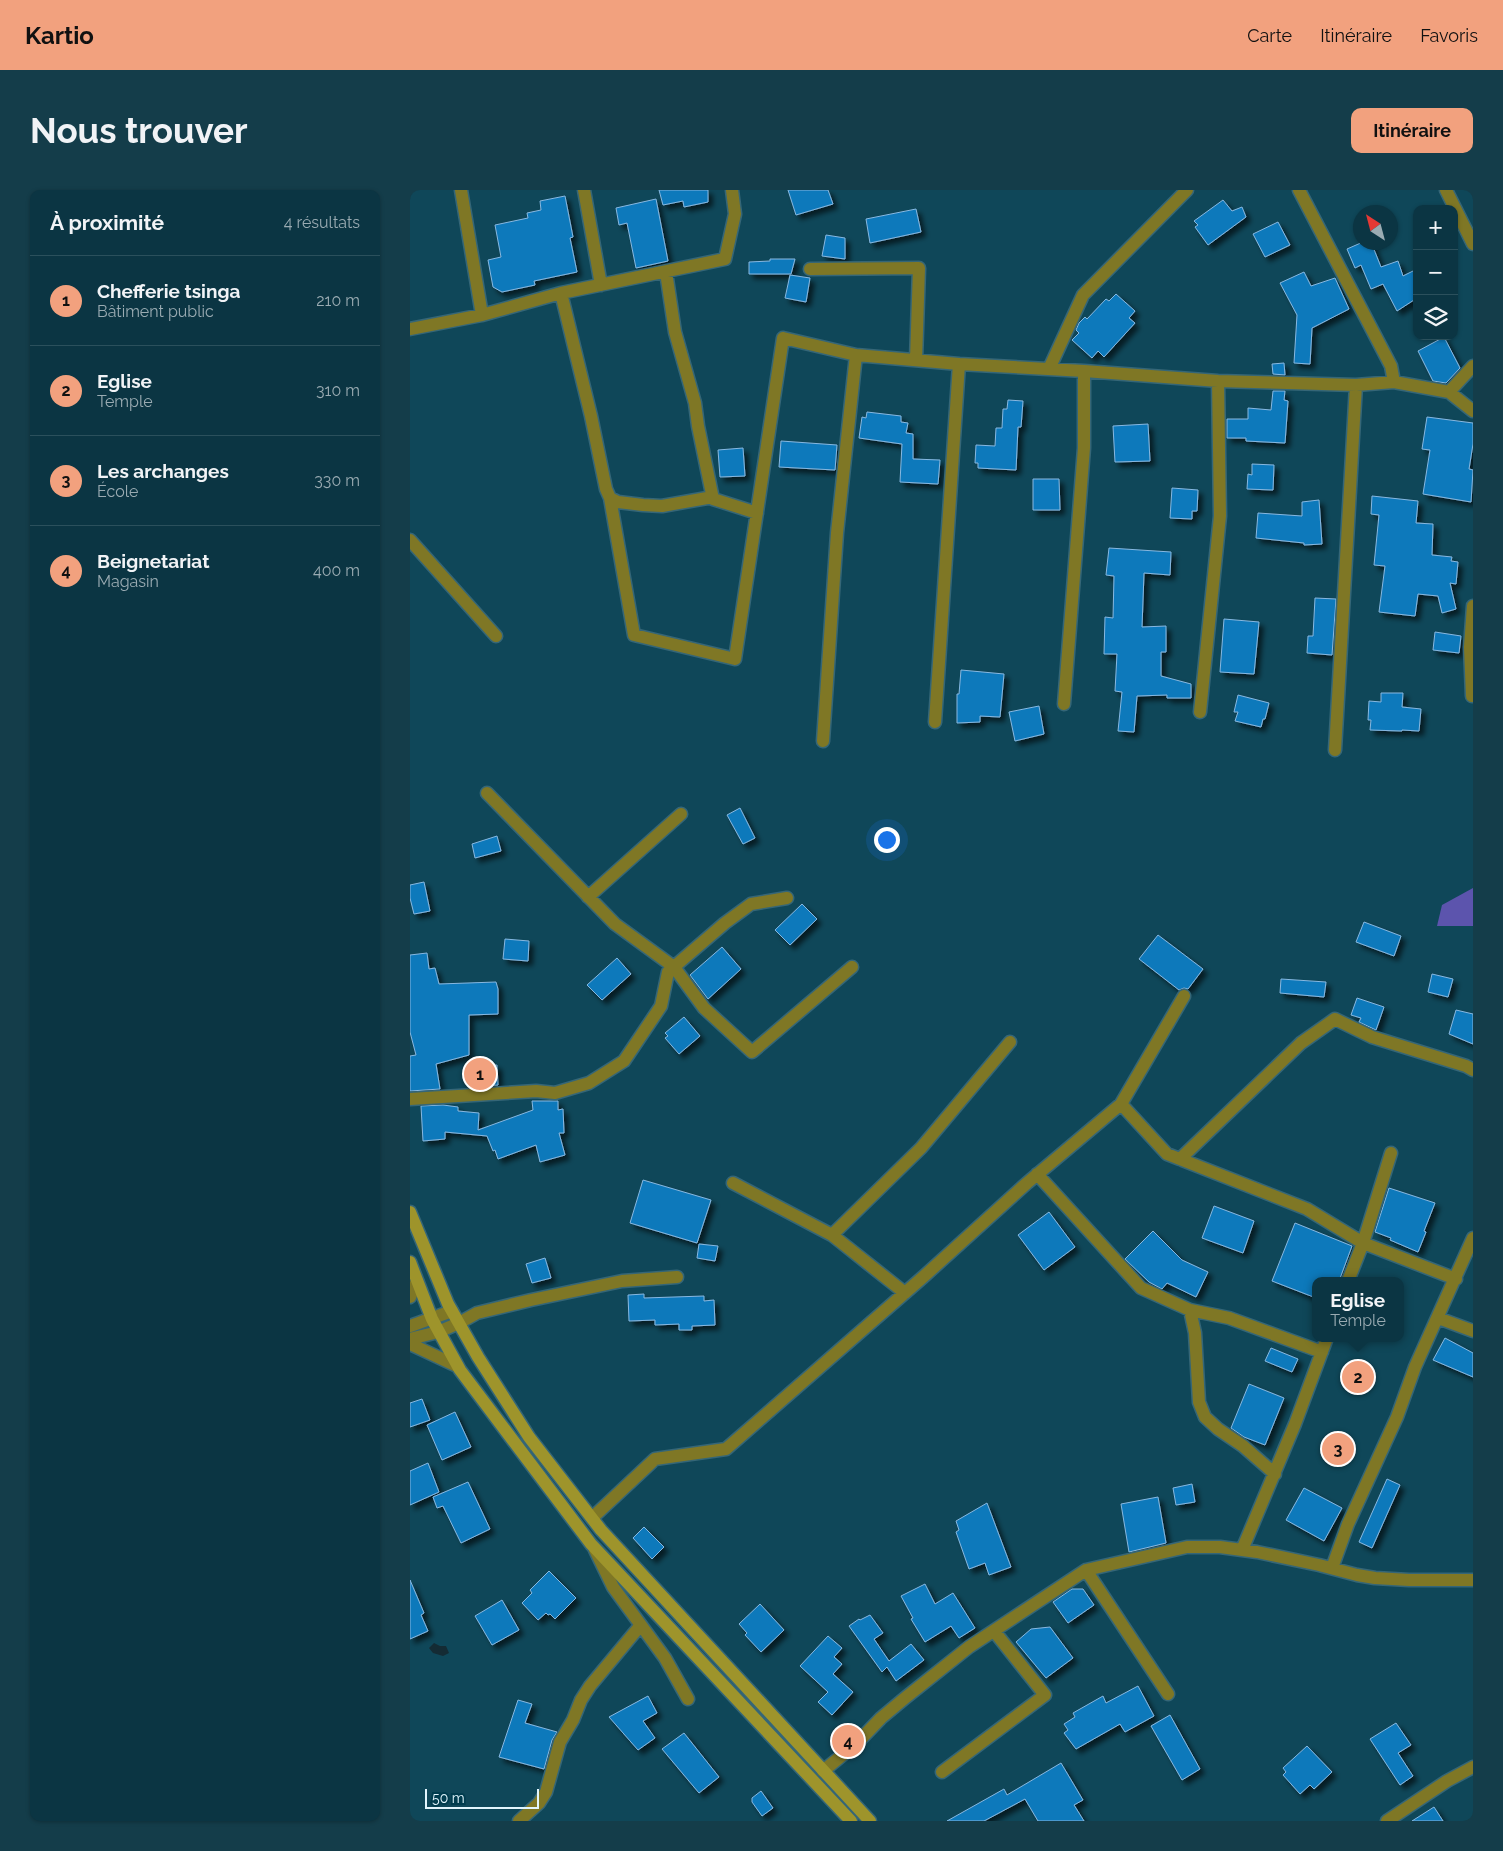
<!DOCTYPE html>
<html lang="fr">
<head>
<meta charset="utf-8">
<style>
  :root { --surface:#0b3543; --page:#143d4a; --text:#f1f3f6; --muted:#9aabb2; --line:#2b505c; --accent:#f2a17e }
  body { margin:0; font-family:Raleway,sans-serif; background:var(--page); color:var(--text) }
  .controls { position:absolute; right:15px; top:15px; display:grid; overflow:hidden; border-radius:10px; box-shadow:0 1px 4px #0004 }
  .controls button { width:45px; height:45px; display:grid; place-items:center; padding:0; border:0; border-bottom:1px solid var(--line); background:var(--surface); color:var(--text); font:25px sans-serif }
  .compass { position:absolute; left:943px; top:15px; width:45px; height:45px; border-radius:50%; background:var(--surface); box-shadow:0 1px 4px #0004; rotate:324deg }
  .scale { position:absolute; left:15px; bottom:12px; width:114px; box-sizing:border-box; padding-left:5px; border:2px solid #e1f5fd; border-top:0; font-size:14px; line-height:18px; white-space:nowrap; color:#e1f5fd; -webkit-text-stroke:4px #003c4e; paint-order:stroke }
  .you { position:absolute; left:476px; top:649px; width:18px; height:18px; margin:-12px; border:4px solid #fff; border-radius:50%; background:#1a73e8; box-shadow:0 0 0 8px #1a73e833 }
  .badge { display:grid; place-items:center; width:32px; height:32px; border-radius:50%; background:var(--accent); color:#111; font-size:16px; font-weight:700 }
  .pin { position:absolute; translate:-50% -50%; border:2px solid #fff; box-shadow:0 1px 5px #0006 }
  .popup { position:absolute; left:902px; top:1087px; width:92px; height:65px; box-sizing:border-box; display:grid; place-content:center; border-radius:10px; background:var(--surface); filter:drop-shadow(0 1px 4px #0005); font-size:16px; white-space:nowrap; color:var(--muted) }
  .popup b { font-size:19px; color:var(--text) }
  .popup::after { content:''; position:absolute; left:50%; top:100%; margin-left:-10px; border:10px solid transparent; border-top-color:var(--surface) }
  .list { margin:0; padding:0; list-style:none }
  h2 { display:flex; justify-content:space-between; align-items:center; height:65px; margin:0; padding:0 20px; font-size:21px }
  h2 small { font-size:16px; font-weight:400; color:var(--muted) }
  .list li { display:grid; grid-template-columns:32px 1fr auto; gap:15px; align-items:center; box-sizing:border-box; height:90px; padding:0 20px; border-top:1px solid var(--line) }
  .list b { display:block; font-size:19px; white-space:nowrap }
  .list p { margin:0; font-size:16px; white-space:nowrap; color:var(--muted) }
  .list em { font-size:16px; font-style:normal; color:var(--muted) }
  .icon { flex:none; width:28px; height:28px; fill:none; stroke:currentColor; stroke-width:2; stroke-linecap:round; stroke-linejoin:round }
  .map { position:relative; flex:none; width:1063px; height:1631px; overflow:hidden; border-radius:10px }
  header { display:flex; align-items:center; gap:30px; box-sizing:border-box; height:70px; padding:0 25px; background:var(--accent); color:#111 }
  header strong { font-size:24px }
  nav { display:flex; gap:28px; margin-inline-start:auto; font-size:18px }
  .intro { display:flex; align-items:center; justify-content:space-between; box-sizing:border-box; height:120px; padding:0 30px }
  h1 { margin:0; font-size:35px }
  .button { padding:12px 22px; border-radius:10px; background:var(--accent); color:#111; font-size:18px; font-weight:700 }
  main { display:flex; gap:30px; padding:0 30px }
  aside { flex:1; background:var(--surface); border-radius:10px; box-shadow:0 1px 4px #0004 }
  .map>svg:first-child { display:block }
</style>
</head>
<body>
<header>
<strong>Kartio</strong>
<nav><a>Carte</a><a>Itinéraire</a><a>Favoris</a></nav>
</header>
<div class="intro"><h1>Nous trouver</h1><a class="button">Itinéraire</a></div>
<main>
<aside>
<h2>À proximité<small>4 résultats</small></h2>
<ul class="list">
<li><span class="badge">1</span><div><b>Chefferie tsinga</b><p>Bâtiment public</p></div><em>210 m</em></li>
<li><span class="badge">2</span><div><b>Eglise</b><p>Temple</p></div><em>310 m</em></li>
<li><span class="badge">3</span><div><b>Les archanges</b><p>École</p></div><em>330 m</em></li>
<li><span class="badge">4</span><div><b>Beignetariat</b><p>Magasin</p></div><em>400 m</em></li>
</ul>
</aside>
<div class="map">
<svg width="1063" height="1631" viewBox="0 0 1063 1631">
  <defs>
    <filter id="shadow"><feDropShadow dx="4.5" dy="4.5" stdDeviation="2.5" flood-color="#0009"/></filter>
  </defs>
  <rect width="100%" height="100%" fill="#0f4759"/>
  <path fill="#5c54ad" d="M1063,698V736H1027L1032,715Z"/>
  <path fill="#142b34" d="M24,1453L30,1456H36L39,1463L33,1466L23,1463L19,1458Z"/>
  <path fill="#0e79bb" stroke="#87b8e1" filter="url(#shadow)" d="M249,0H298V12L274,17L273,11L253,15Z
    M378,0H418L423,14L386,25Z
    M155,6L163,47L160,48L167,82L124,91L125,95L92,102L83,97L78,70L91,67L85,35L118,28L117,23L131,20L130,11Z
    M246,9L258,71L226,78L217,33L209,35L206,18Z
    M813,10L822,21L832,17L836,27L798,55L785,37L788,35L784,31Z
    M506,19L511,42L460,53L456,29Z
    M868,32L880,55L855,67L843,44Z
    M416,45L435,48V69L412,66Z
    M953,52H961L971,77L988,71L993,86L1007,79V108L987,121L973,94L961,99L951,75L945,78L937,59Z
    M360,69H385L381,84H339V72L360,71Z
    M894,82L901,96L925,88L939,119L902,138L900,174L884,173L887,125L870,93Z
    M380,85L400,88L396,112L375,108Z
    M706,104L725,121L719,128L725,133L694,167L688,161L682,168L662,150L669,143L666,140L669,133L675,127L677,129L696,109L699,111Z
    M1034,147L1050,178L1036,193L1023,191L1008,161Z
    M874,173L875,185L863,184L862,174Z
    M863,201H875L874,210L878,211L875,253L836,251V248H817V229H838V218L861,220Z
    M598,210L613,211L611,237H608L606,280L568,278V273H565L566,255L585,256L586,238H592L593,219H597Z
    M457,222L491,226V232L498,233L496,243L503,244V269L530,270L528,294L490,292L492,254L449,248L452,227L456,228Z
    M1017,227L1063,233V254L1059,279L1063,280L1061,312L1013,304L1020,260L1012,259Z
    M738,234L740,271L705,272L703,236Z
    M371,251L427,255L425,280L369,277Z
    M333,258L335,286L310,287L308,260Z
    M842,274L864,275L863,300L837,299L838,284L842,285Z
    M623,289H649L650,320H623Z
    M762,298L788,300L787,321H782V329L760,328Z
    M962,306L1008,311L1006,333L1023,334L1022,365L1042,367L1041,371L1048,372L1046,394L1040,393L1046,419L1032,423L1028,406L1008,404L1005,426L969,422L975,376L964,375L969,325L961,324Z
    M909,310L912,354L894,355V353L846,348L848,323L892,326V312Z
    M699,358L761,362L760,385L734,383L732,437L756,436V462H751V486L781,494V508H757V505L727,506L724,542L708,541L712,502L705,501L707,464H694L695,427L703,428L704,386L696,385Z
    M905,408L926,409L922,465L897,463L898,446H903Z
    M814,429L849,432L844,484L810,482Z
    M1025,442L1051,446L1049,463L1023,460Z
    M551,480L594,484L590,527L570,526V532L547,533V504H549Z
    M971,503H993L992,517L1011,519L1009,541L992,540V541L960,540L961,530H958L959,511L971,512Z
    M828,505L859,513L855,529H853L851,537L825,531L828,522H824Z
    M629,516L634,544L605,551L599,522Z
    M330,618L345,648L333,654L317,625Z
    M87,646L91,661L65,668L62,654Z
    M14,692L20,721L4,724L0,708V695Z
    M392,714L407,729L380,755L365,740Z
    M954,732L991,746L984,766L946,752Z
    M748,745L793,779L778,799L774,798L769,800L729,769Z
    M95,749L119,751L118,771L93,769Z
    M312,757L331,779L298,809L280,785Z
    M17,763L19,779L25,778L29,794L86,792L88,799V824L59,825V865L26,874L30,899L0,901V866L6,865L0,842V765Z
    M207,768L221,784L192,810L177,795Z
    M1022,784L1043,789L1038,807L1018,802Z
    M871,789L916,792L914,807L870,803Z
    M947,808L974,817L966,840L949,832L951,828L941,825Z
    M1046,820L1063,824V854L1039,844Z
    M274,827L290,846L269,864L255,848L258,846L255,843Z
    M87,875L88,895L60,897L59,877Z
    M122,911H148V920L153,919L154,943H149L155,965L130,972L126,955L88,969L85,960L83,961L77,946L35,942V949L13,951L11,916L33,915L48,917V921L69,923L68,940L123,920Z
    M233,990L301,1010L287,1053L220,1033Z
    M979,998L1025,1013L1014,1041L1016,1042L1008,1062L980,1050L981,1048L965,1042Z
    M804,1016L844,1031L833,1063L792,1048Z
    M639,1022L665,1057L634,1080L608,1045Z
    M885,1033L942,1056L929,1091H906V1108L862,1091Z
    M743,1041L772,1070L798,1082L786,1107L757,1093L752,1099L739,1092L715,1069Z
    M289,1054L308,1056L305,1071L287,1068Z
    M135,1068L141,1088L122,1093L116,1074Z
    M234,1104V1108L294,1106V1111L304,1110L305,1135L282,1136V1140H269V1134L245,1135V1130L219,1131L218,1105Z
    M1035,1148L1063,1163V1187L1023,1170Z
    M861,1158L888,1169L882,1182L855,1171Z
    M839,1194L874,1208L855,1255L834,1247L821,1238Z
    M12,1209L20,1230L0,1237V1213Z
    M45,1222L61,1257L32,1270L17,1235Z
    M18,1273L29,1302L0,1315V1281Z
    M977,1289L990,1295L962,1358L949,1352Z
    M58,1292L80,1339L51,1353L33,1316L27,1318L23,1307Z
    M782,1294L785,1312L766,1315L763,1298Z
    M894,1298L932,1318L914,1351L876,1330Z
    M748,1307L756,1353L719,1362L711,1314Z
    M577,1313L601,1377L579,1385L575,1373L559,1379L546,1342L549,1340L546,1331Z
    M234,1337L254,1357L242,1369L223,1348Z
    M139,1381L166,1408L145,1429L140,1424L138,1425L136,1423L128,1430L112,1413L122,1403L120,1400Z
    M0,1390L14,1423L11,1425L18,1441L0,1449Z
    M515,1394L525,1414L543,1403L565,1438L549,1448L541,1436L515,1452L501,1429L503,1428L491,1406Z
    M662,1399H673L684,1415L658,1433L643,1412Z
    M92,1410L109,1440L82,1455L65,1426Z
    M350,1414L374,1440L351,1462L335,1445L337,1443L329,1434Z
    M460,1425L473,1443L464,1449L479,1471L501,1454L514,1470L486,1491L477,1477L472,1482L439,1436L449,1429L450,1430Z
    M640,1437L663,1468L636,1488L606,1452L621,1439Z
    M418,1446L432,1458L424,1467L432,1474L423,1484L443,1502L422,1525L408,1512L418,1502L390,1476Z
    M728,1496L744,1526L715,1542L710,1534L666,1559L654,1543L658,1540L654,1534L665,1527L663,1523L693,1506L696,1513Z
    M238,1506L247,1523L233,1531L245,1548L228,1560L199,1527Z
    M108,1510L122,1514L115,1533L147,1542L142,1550L134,1579L89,1567Z
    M760,1525L790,1579L772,1590L741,1536Z
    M986,1533L1001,1555L988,1563L1003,1586L990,1595L960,1549Z
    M274,1543L309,1587L289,1603L252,1559Z
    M897,1556L922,1582L904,1599L900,1595L890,1604L873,1585L876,1582L873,1578Z
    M651,1573L673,1610L664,1615L674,1631H628L615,1609L574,1631H537L594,1599L597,1605Z
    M351,1601L363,1618L352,1626L342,1612V1608Z
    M1024,1617L1033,1631H1002Z"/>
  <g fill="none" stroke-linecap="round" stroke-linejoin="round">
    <defs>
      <path id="minor" d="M51,0L72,125
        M174,0L191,95
        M889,0L981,176L984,192
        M1036,0L1063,54
        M400,79L509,78L506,170
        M256,82L265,142L285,213L288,236L303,309L347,323
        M151,103L181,226L196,299L200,308L208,312L233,315L252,316L303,307
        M0,139L72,125L151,103L315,69L325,24L322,0
        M549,174L674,181L808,191L946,195L984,192L1039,202L1063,176
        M639,179L673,105L777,0
        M1039,202L1063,221
        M200,308L224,445L325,469L373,148L446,165L549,174L525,532
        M0,350L86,446
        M1062,506L1060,457L1063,416
        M654,514L674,258V181
        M790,522L810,326L808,191
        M413,551L427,343L446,165
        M925,560L946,195
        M77,603L205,734L264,777L294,818L342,862L442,777
        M178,707L271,624
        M0,909L126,901L145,903L179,893L214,871L251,816L258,782L315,733L341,714L377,708
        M711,914L757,964L897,1019L953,1053L938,1091
        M981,963L953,1053L1046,1089
        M770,969L891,853L925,829L962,847L1056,876L1063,880
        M627,984L731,1098L780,1120L819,1128L912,1162
        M323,993L422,1045L495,1103
        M422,1045L511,958L600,852
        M780,1120L785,1143L789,1212L795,1227L808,1239L833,1256L865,1284
        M1028,1128L1063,1141
        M49,1133L67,1123L121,1110L212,1091L267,1087
        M182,1328L245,1269L316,1259L512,1088L617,993L711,914L774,806
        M185,1360L203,1397L255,1468L278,1509
        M832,1360L885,1234L917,1148
        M922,1378L938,1334L987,1227L1005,1177L1063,1048
        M676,1380L758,1504
        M413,1581L446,1554L471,1528L495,1508L559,1457L676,1380L777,1357H810L847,1362L909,1375L947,1385L965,1388L999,1390H1063
        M532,1582L635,1505L584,1441
        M109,1631L129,1613L136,1602L150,1552L163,1530L171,1510L180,1496L230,1436
        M977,1631L1037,1591L1063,1577"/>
      <path id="tertiary" d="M0,1107L7,1091
        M0,1136L42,1121
        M0,1149L28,1142L49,1133
        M0,1154L47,1176"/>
      <path id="secondary" d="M0,1022L38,1114L68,1167L119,1247L191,1340L460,1631
        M0,1072L22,1129L50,1180L181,1354L441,1631"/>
    </defs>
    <use href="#minor" stroke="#356677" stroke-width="15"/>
    <use href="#tertiary" stroke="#356677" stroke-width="15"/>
    <use href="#secondary" stroke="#356677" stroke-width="15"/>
    <use href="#minor" stroke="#7f7725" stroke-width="12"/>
    <use href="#tertiary" stroke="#7f7725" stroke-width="12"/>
    <use href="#secondary" stroke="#9e942b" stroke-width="12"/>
  </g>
</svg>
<div class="controls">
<button>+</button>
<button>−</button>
<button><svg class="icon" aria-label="layers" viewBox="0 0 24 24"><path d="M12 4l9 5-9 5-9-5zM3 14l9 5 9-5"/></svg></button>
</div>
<svg class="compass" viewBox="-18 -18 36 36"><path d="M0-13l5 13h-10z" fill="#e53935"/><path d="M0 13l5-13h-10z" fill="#9aabb2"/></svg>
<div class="scale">50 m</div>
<div class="you"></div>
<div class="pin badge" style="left:70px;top:884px">1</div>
<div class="pin badge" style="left:948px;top:1187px">2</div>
<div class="popup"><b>Eglise</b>Temple</div>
<div class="pin badge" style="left:928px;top:1259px">3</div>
<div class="pin badge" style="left:438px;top:1551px">4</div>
</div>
</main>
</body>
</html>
